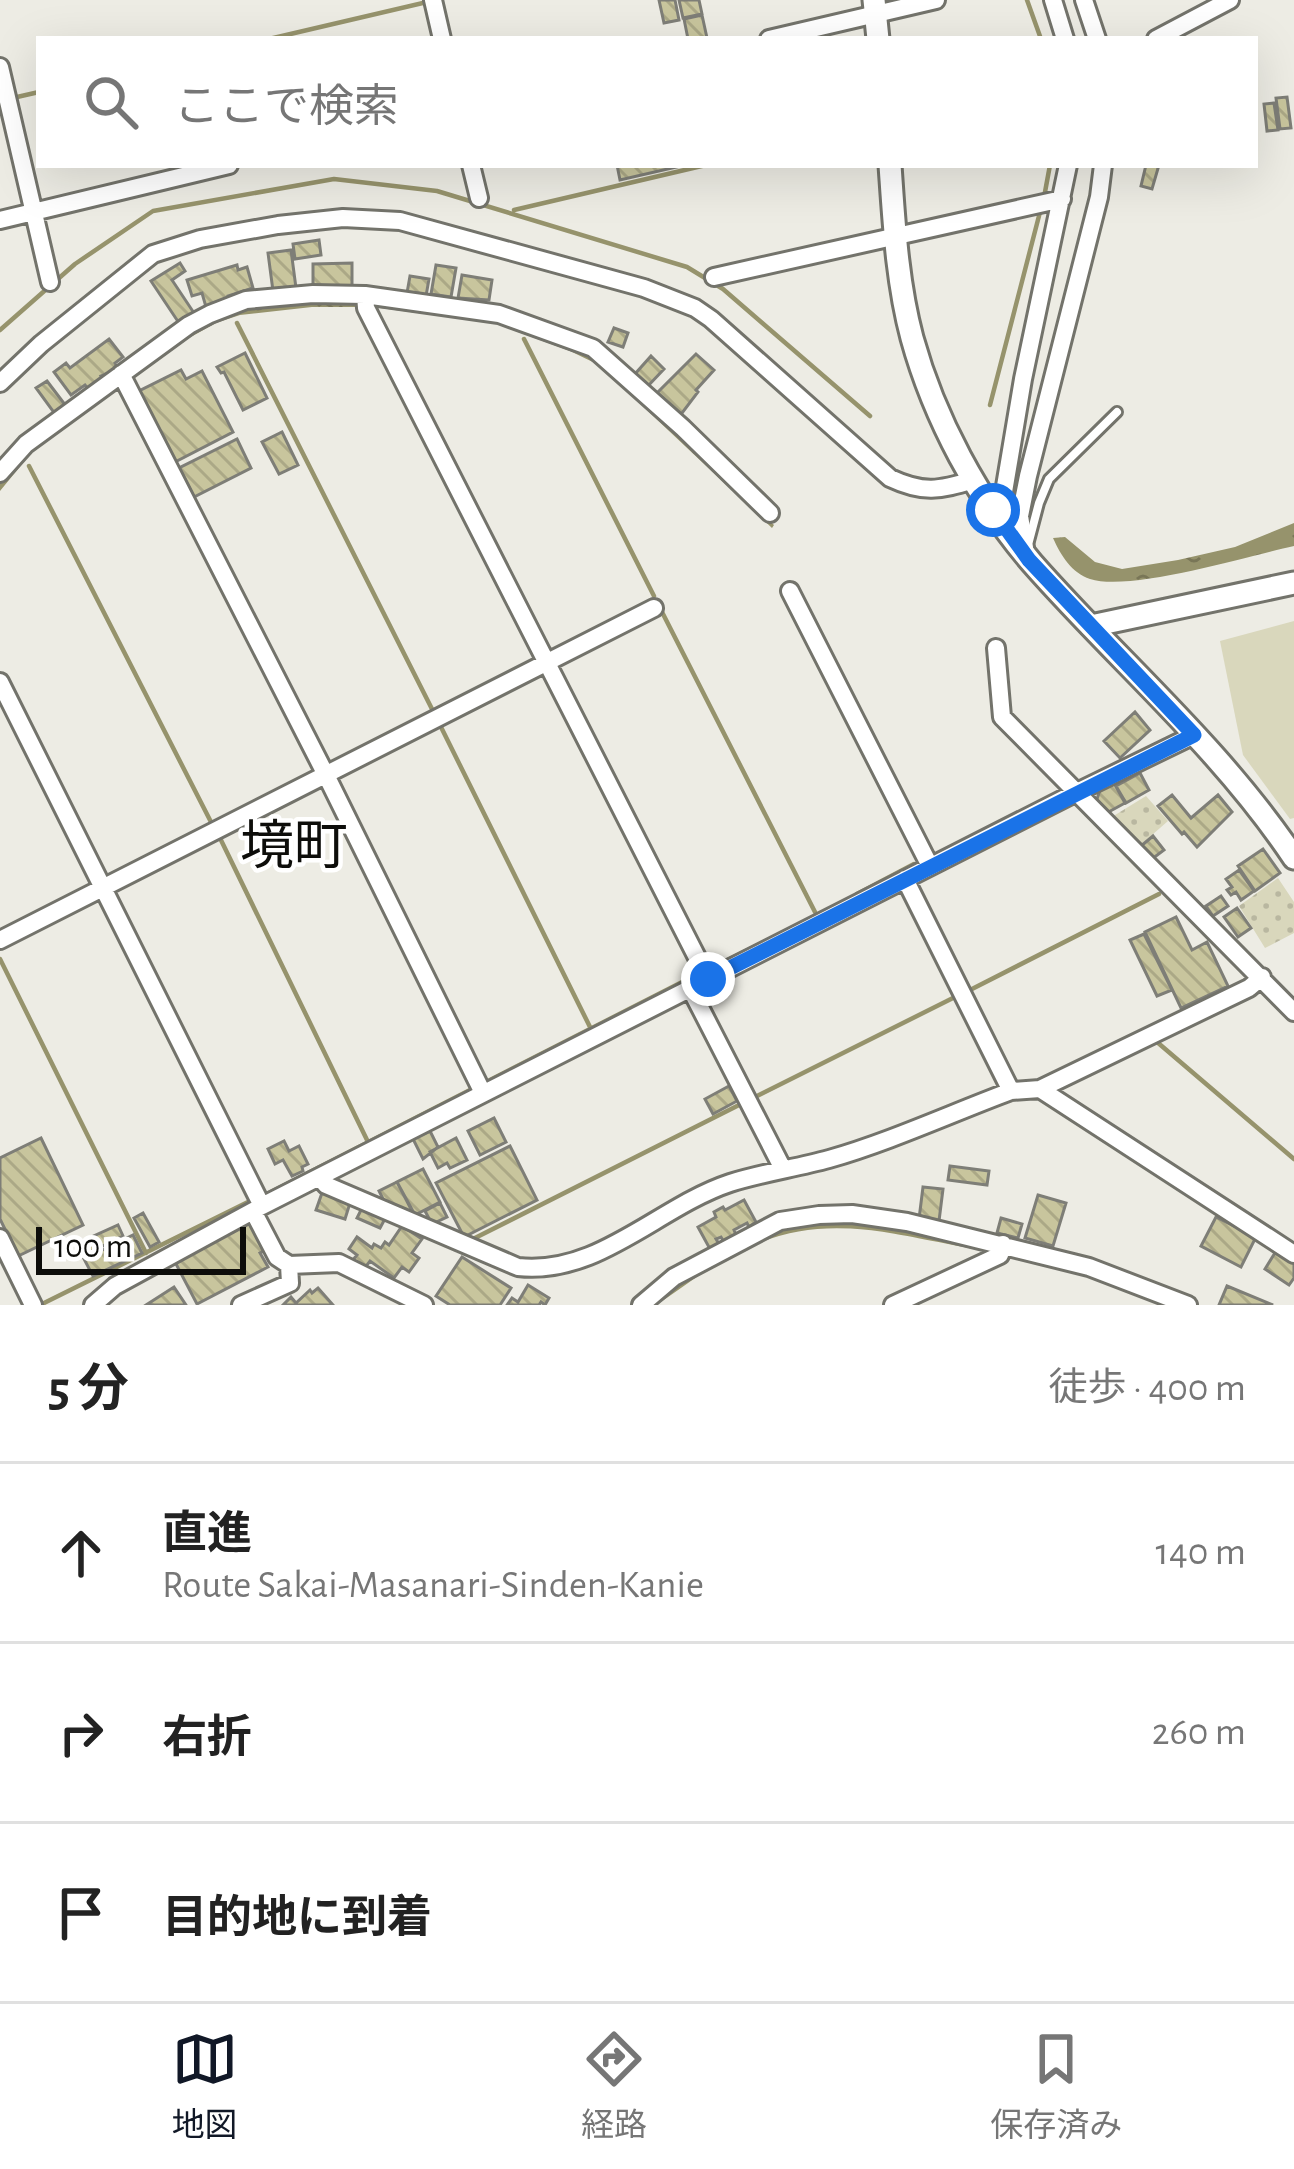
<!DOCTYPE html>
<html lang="ja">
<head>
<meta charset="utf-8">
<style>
  :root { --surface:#fff; --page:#f6f6f6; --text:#222; --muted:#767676; --line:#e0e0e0; --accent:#111827 }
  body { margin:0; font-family:"Alegreya Sans","Noto Sans JP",sans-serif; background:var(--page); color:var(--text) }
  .scale { position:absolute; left:36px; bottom:30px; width:210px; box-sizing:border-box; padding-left:12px; border:6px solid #0d0d0a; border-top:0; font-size:33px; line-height:42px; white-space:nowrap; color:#0d0d0a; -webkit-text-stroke:9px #fff; paint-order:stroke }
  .stop { position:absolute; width:36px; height:36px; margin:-27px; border:9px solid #1a73e8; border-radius:50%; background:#fff }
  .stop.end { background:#1a73e8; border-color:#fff; box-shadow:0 3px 12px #0008 }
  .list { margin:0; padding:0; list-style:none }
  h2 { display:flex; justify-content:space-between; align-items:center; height:156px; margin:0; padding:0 48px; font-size:51px }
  h2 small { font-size:39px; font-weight:400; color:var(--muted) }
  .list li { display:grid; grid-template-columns:78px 1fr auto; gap:36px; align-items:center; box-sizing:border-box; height:180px; padding:0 48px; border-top:3px solid var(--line) }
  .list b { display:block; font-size:45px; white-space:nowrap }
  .list p { margin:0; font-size:39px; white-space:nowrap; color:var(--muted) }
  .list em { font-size:39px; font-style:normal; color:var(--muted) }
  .icon { flex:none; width:66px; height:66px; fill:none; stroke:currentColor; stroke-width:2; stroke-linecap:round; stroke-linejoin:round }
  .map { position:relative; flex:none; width:1294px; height:1305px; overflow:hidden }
  .search { position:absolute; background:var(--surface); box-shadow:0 12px 48px #0002; left:36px; right:36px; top:36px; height:132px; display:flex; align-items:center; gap:30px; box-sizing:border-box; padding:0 42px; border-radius:0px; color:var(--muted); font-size:45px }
  .sheet { height:696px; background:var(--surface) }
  nav { display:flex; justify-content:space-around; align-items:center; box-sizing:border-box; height:168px; border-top:3px solid var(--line); background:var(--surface); font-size:33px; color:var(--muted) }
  nav a { display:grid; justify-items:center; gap:6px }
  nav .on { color:var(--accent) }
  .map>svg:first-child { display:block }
</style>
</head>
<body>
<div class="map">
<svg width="1294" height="1305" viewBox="0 0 1294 1305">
  <defs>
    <pattern id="grass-dots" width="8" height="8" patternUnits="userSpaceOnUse" patternTransform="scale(3)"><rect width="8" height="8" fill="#d9d7bc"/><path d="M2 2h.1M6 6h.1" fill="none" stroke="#b9b7a0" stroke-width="1.8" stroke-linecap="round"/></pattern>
    <pattern id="water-ripples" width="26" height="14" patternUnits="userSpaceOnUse" patternTransform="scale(3)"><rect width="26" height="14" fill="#96936c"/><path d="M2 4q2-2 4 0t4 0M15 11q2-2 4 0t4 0" fill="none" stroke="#797657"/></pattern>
    <pattern id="building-back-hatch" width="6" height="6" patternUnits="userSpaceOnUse" patternTransform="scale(3)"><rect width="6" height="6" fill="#c8c59d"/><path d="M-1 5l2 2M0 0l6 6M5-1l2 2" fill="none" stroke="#aba886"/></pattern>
  </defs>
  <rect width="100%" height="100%" fill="#edece4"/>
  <path fill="url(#grass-dots)" d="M1146,796L1168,821L1136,849L1107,820Z
    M1278,878L1294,902V933L1265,948L1239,906Z"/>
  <path fill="#d9d7bc" d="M1294,621V818L1290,819L1243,755L1220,641Z"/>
  <path fill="url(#water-ripples)" d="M361,300L498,318L598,359L774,525L772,528L599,365L570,351L494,323L372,307H312L240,315L216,323L189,338L32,452L0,491V479L13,463L185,333L245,307L277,302Z
    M1294,523V546C1248,556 1131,592 1090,579C1072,573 1061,556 1053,538L1065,537L1095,562L1122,569L1178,560L1235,547Z"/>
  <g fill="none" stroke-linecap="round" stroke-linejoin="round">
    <path stroke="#96936c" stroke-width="4.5" d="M1027,0L1041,39
      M269,39L427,2
      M0,105L17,97L39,92
      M1045,192L1050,165
      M514,210L706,165
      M237,323L433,711
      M0,330L75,264L153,211L334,179L437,191L687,267L723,289L870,416
      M524,339L654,596
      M990,405L1040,212
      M29,466L211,822
      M662,612L815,912
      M440,725L591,1029
      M219,836L368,1142
      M857,894L914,864
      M0,959L146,1253
      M713,967L772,938
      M972,989L1159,894
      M1157,1042L1294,1159
      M490,1080L690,978
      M755,1097L955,997
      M267,1194L470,1090
      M473,1239L739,1105
      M763,1239C832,1212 900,1233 970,1246
      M660,1300L700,1272
      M42,1304L248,1202"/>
  </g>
  <path fill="url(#building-back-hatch)" stroke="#7e7e77" stroke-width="3" d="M659,0H675L679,20L664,23Z
    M679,0H699L702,14L683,18Z
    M702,15L707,38L688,39L684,19Z
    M1287,97L1291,128L1280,129L1276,98Z
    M1274,103L1278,130L1267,131L1264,104Z
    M617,165H685L620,180Z
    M1146,165H1159L1152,189L1141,186Z
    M319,240L321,255L295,259L293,244Z
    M291,250L296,288L273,291L268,253Z
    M180,263L185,271L172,280L194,313L179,323L151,281Z
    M352,263V286L313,287V264Z
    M237,265L238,270L247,267L253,288L228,296L229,301L206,307L202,293L192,296L187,280Z
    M436,265L456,268L451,297L431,294Z
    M462,275L492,280L489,300L458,298Z
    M410,276L429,279L426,296L407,293Z
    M614,328L628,333L623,347L608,342Z
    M109,339L123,357L115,363L119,369L101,376L104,381L90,391L85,385L71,395L54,372L66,363L70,368Z
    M245,353L267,398L243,410L224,372L221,373L217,367Z
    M696,354L714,370L696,390L698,392L679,417L655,395Z
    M651,356L664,369L648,386L635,374Z
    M181,370L186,379L202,371L233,432L175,462L139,391Z
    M47,381L66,406L55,414L36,388Z
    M282,432L298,465L279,474L262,442Z
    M237,439L251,468L194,497L179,468Z
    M1135,712L1150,730L1120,758L1104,741Z
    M1140,773L1149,790L1126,803L1116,786Z
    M1114,783L1125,803L1103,815L1096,802L1100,790Z
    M1172,795L1191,818L1218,795L1232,812L1197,847L1184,832L1182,834L1158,806Z
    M1153,836L1164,850L1152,859L1141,846Z
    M1263,849L1280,873L1255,891L1238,866Z
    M1239,870L1254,891L1241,900L1236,892L1231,895L1227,890L1232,887L1226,879Z
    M1221,896L1228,906L1213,916L1206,906Z
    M1237,908L1251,928L1238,937L1224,917Z
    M1176,917L1192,950L1207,942L1228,986L1181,1008L1145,932Z
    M1144,934L1172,990L1157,996L1130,940Z
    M729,1086L737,1101L713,1114L705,1099Z
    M494,1118L506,1142L480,1155L468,1131Z
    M430,1131L438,1147L423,1159L413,1139Z
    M41,1138L83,1225L18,1256L0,1219V1158Z
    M456,1138L467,1160L450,1168L447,1163L438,1168L430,1152Z
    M284,1141L289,1151L299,1146L308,1164L302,1167L303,1171L292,1176L283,1160L275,1164L268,1149Z
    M510,1146L537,1200L464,1237L436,1183Z
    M950,1166L989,1171L987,1185L948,1180Z
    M423,1169L440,1202L415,1215L397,1182Z
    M397,1182L412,1211L408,1213L386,1205L379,1191Z
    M923,1187L943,1189L939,1221L919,1219Z
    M322,1193L350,1203L345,1219L316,1210Z
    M1038,1195L1066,1203L1053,1246L1025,1238Z
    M744,1200L756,1222L749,1227L747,1223L734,1230L736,1235L724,1242L721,1237L716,1239L719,1244L710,1249L698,1227L716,1217L714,1212L723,1207L725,1210Z
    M440,1203L447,1217L432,1224L425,1211Z
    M363,1206L386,1217L380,1228L357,1218Z
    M143,1213L159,1242L150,1247L134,1218Z
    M1216,1217L1256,1237L1241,1267L1201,1246Z
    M1001,1218L1022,1224L1018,1238L997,1233Z
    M252,1222L266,1250L260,1253L268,1267L197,1304L175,1262Z
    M118,1225L123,1236L82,1256L76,1244Z
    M402,1226L422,1239L412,1253L419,1258L409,1272L402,1267L394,1278L370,1261L364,1269L352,1261L357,1255L349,1249L357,1237L372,1248L374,1244L381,1248L385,1242L389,1245Z
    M133,1235L142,1253L93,1276L84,1259Z
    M1278,1248L1294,1258V1278L1289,1285L1265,1269Z
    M462,1257L511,1288L500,1305H450L436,1296Z
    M528,1285L549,1298L545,1305L541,1302L539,1305H507L512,1298L518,1302Z
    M1227,1286L1273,1305H1219Z
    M174,1287L186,1305H146Z
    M318,1288L333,1305H283L291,1297L296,1303L310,1290L312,1293Z"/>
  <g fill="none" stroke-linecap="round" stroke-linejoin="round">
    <defs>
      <path id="service" d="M1029,541L1039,503L1049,479L1117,412"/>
      <path id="minor" d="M433,0L442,39
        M1053,0L1065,39
        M1084,0L1097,39
        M769,39L936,0
        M1156,39L1230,0
        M0,67L50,282
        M471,165L479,198
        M0,220L229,165
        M714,277L1062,199
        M365,295L366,308L708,979
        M121,374L326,775L483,1093
        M0,383L41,344L153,254L200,239L278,225L343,218L400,221L644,288L695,308L711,319L890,478C924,494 939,490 974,480
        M0,473L26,444L189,325L210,314L246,300L313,294L365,295L499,314L593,348L683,428L770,513
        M993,510L1003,498L1023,379L1068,165
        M1026,554L1020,516L1028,476L1099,197L1103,165
        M790,591L930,866
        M996,648L1002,717L1294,1012
        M0,682L262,1206
        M905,879L1011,1091
        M0,940L654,608
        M690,988L783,1169
        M1040,1089L1249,988L1262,977
        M319,1177L326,1185L518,1267C598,1276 658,1207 730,1183C762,1173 796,1168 829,1159C889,1142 952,1113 1011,1091L1040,1089L1294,1254
        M253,1211L277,1257L289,1265L339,1263L424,1305
        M0,1238L33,1305
        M93,1305L115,1286L262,1206L1075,793L1194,735
        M241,1305L290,1283L289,1265
        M641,1305L674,1277L780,1221L819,1215L852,1214L907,1222L1089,1267L1188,1305
        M893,1305L1000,1255L1003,1244"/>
      <path id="tertiary" d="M1091,626L1294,583"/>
      <path id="secondary" d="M874,0L878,39
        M890,165C894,222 897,282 912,338C934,418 978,500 1032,563C1118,661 1221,748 1294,858"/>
    </defs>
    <use href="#service" stroke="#73736b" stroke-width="14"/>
    <use href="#minor" stroke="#73736b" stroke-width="22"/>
    <use href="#tertiary" stroke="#73736b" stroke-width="27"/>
    <use href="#secondary" stroke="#73736b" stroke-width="27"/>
    <use href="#service" stroke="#fff" stroke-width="8"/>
    <use href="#minor" stroke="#fff" stroke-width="16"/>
    <use href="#tertiary" stroke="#fff" stroke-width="21"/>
    <use href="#secondary" stroke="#fff" stroke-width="21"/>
  </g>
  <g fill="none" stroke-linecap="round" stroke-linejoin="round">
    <path stroke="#1a73e8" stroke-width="15" d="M708,979L1194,735L1029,560L993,510"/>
  </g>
  <g text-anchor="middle" stroke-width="9" stroke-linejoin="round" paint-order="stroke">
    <g font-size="54" fill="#0d0d0a" stroke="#fff">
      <text x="294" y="864">境町</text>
    </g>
  </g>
</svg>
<div class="scale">100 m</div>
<div class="stop" style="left:993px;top:510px"></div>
<div class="stop end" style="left:708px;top:979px"></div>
<div class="search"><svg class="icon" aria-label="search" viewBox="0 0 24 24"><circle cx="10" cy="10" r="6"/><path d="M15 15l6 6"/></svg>ここで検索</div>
</div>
<section class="sheet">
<h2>5 分<small>徒歩 · 400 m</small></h2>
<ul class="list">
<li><svg class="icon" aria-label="ahead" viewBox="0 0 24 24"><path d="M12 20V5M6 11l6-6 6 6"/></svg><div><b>直進</b><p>Route Sakai-Masanari-Sinden-Kanie</p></div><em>140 m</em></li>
<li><svg class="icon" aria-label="right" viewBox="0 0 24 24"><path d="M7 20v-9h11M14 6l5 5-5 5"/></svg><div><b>右折</b></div><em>260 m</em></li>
<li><svg class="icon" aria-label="arrive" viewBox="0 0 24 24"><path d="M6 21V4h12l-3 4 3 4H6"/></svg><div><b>目的地に到着</b></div></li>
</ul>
</section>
<nav>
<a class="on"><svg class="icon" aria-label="map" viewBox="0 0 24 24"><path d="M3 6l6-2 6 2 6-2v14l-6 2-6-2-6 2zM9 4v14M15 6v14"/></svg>地図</a>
<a><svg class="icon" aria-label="directions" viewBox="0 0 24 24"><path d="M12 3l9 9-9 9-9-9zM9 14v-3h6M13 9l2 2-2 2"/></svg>経路</a>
<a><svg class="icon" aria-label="saved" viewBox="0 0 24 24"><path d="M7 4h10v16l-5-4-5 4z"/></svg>保存済み</a>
</nav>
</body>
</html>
